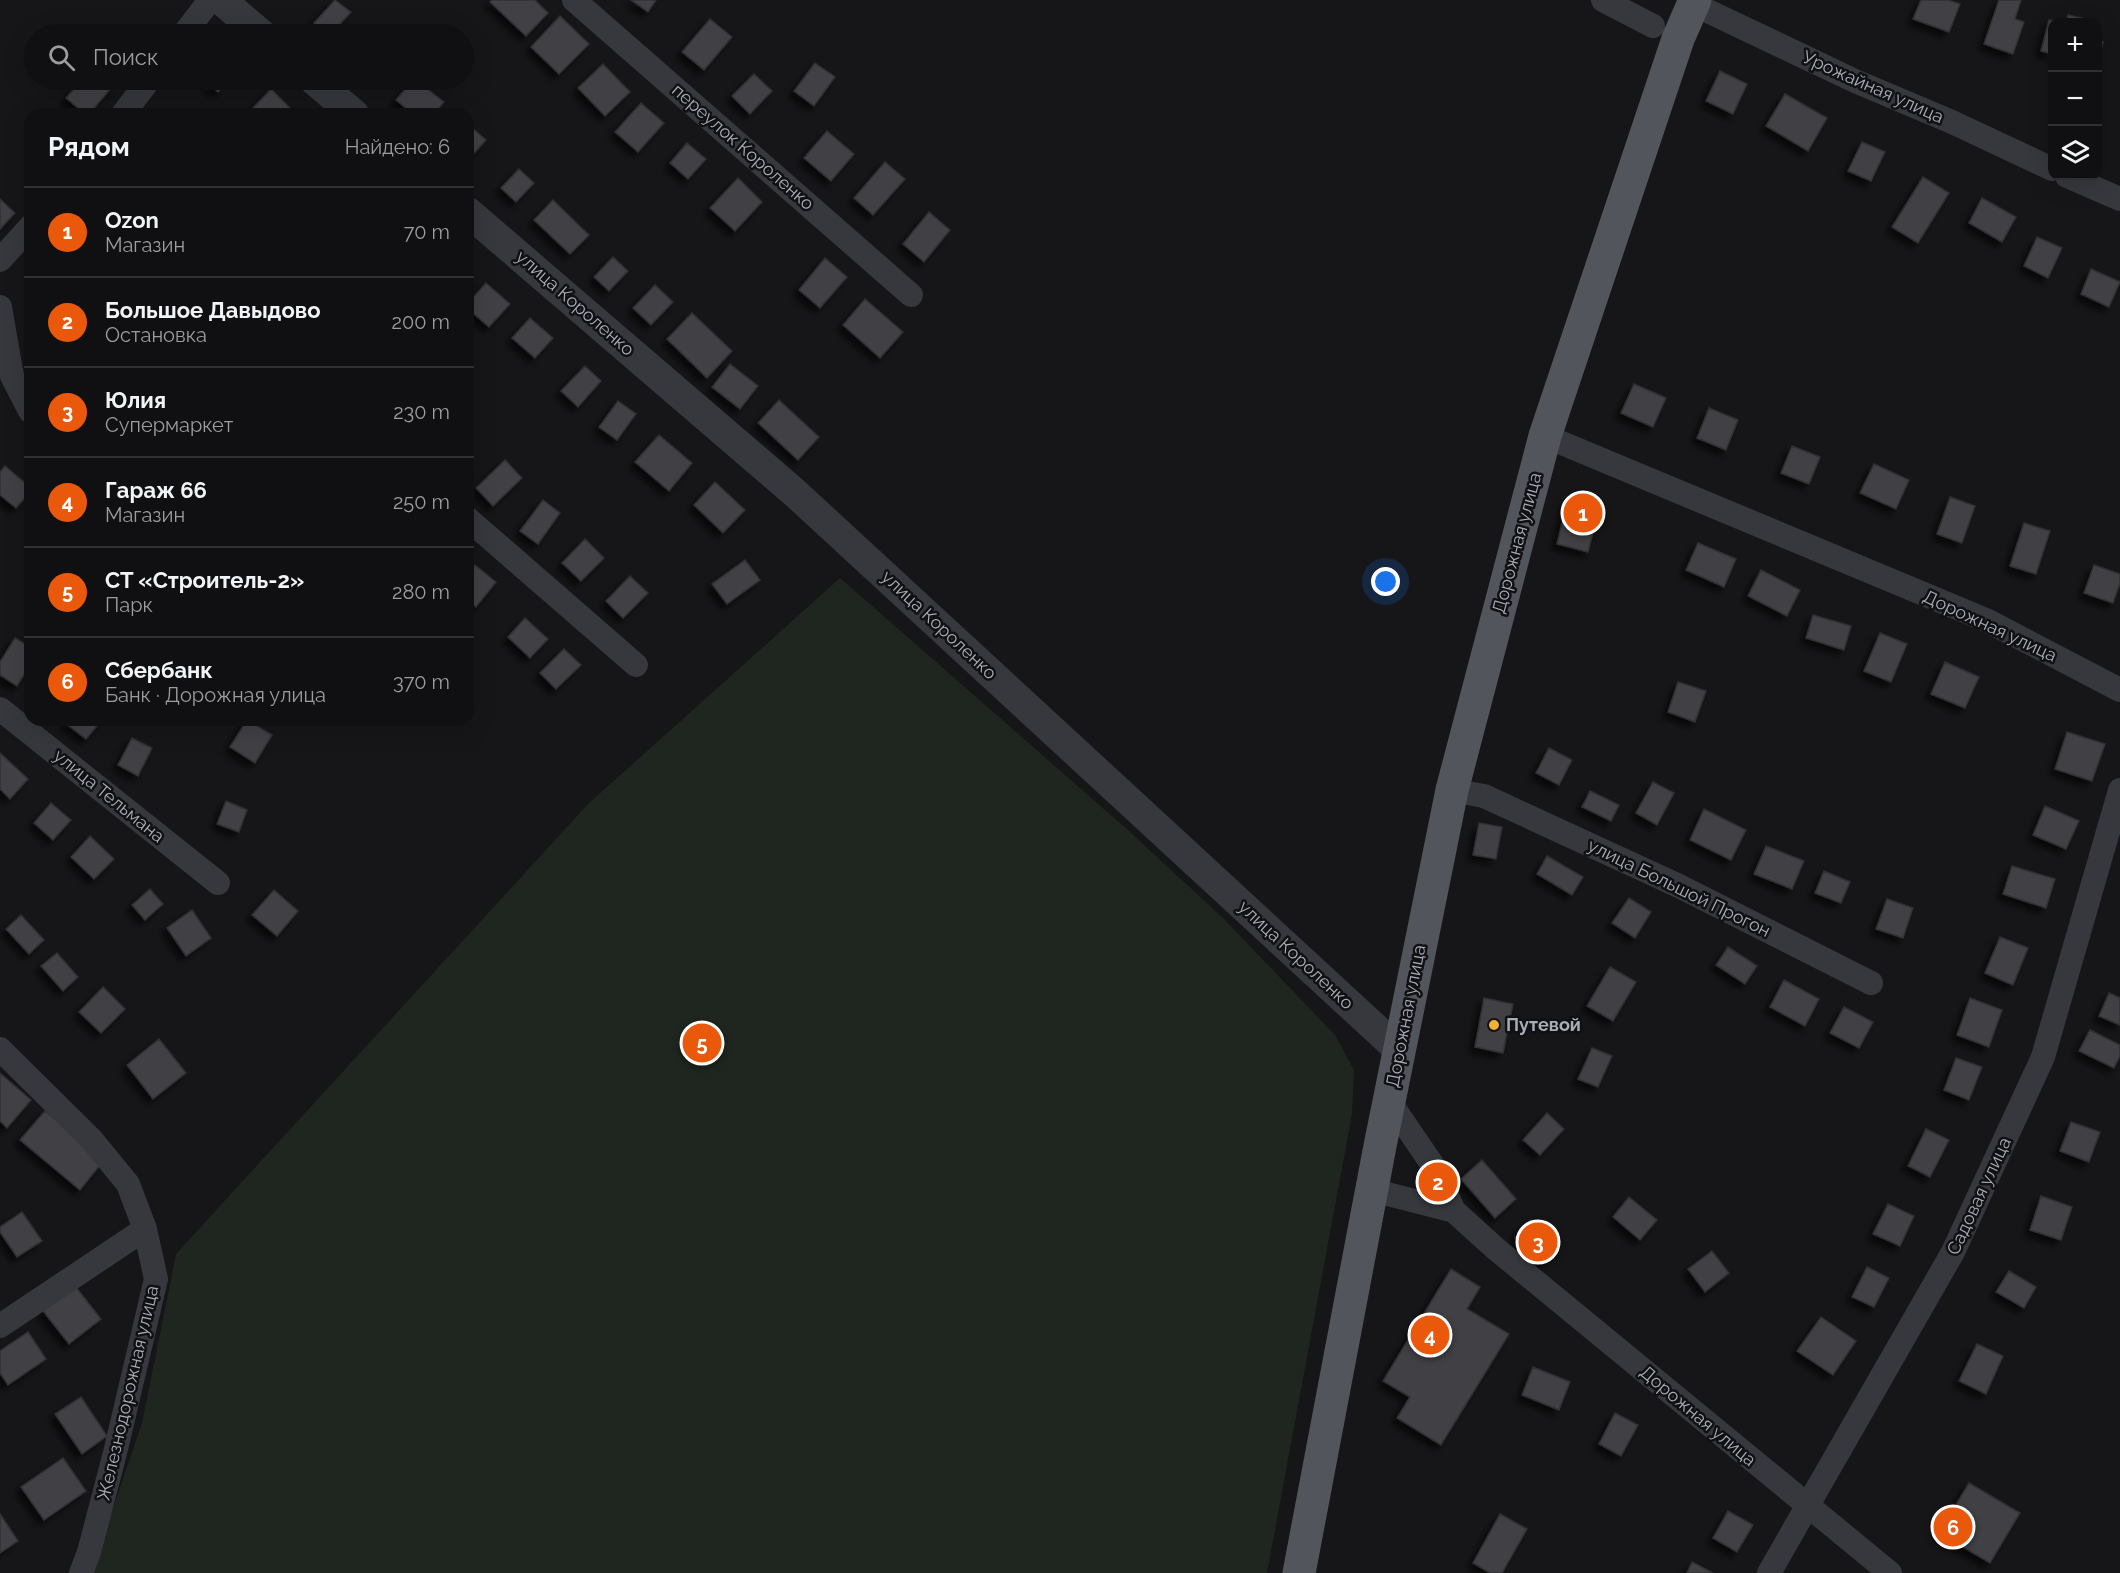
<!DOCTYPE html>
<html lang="ru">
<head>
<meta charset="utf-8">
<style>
  :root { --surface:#101012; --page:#1e1e20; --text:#f1f3f6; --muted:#9c9d9f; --line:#303032; --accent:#ea580c }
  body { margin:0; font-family:Raleway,sans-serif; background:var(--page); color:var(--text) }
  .controls { position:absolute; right:18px; top:18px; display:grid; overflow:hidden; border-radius:12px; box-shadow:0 6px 24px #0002 }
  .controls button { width:54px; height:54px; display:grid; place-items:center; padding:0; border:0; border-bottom:2px solid var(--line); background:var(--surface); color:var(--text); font:30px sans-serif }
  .you { position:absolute; left:1386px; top:582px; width:21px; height:21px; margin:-15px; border:4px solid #fff; border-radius:50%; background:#1a73e8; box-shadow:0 0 0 9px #1a73e833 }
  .badge { display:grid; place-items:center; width:39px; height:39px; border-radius:50%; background:var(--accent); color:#fff; font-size:20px; font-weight:700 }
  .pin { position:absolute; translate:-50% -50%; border:3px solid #fff; box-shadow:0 2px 6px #0006 }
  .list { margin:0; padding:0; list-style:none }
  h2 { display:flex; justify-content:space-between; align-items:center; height:78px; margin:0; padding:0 24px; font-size:26px }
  h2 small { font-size:20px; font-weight:400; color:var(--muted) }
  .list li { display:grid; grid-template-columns:39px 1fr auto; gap:18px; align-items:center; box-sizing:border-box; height:90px; padding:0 24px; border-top:2px solid var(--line) }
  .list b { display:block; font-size:22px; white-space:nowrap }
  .list p { margin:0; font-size:20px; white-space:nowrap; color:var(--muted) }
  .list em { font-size:20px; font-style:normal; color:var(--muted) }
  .icon { flex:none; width:33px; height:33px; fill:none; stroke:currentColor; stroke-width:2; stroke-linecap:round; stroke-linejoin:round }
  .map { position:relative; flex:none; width:2120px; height:1573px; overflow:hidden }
  .search { position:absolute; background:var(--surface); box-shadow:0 6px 24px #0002; left:24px; top:24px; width:450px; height:66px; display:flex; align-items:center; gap:15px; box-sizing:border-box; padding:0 21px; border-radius:33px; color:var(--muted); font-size:22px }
  .panel { position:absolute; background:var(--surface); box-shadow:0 6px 24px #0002; left:24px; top:108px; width:450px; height:618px; border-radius:18px }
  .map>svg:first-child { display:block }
</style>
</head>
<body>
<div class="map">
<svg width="2120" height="1573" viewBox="0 0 2120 1573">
  <defs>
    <filter id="shadow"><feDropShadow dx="-5.5" dy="5.5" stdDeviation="3" flood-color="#0009"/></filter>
  </defs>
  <rect width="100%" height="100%" fill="#161618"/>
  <path fill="#1e261f" d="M840,578L1129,831L1223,918L1335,1035L1354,1070L1352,1114L1267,1573H91L142,1423L176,1254L588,804Z"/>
  <path fill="#404145" stroke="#303034" stroke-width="1.5" filter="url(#shadow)" d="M335,0L351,12L331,34H327L314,23Z
    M492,0H535L548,13L526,36L490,2Z
    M631,0H656L648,12Z
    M1921,0H1948L1960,4L1949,32L1913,19Z
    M1999,0H2021L2015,19L2024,22L2013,54L1984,44Z
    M2068,15L2086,19L2085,22H2066Z
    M560,16L589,44L559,74L531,47Z
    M710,19L732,37L704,70L682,52Z
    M2049,20L2060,22H2052V54L2041,51Z
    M2098,40L2103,42L2098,63Z
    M815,63L835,77L814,106L794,91Z
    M603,64L630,92L605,116L578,88Z
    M1720,71L1747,84L1733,114L1706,101Z
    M754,74L772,91L750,114L732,96Z
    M82,80H118L89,114H85L66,98Z
    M205,80H230L218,92Z
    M413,80H416L444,102L434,114H413L396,100Z
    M271,89L291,109L287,114H247Z
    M1785,94L1827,118L1808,151L1766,126Z
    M641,103L664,123L638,152L615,132Z
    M470,126L486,140L468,160V128Z
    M827,131L854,154L831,181L804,158Z
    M1862,142L1885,152L1871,181L1848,171Z
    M687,143L706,159L688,179L670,163Z
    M885,162L905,179L873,215L854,198Z
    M519,169L534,183L516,202L501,188Z
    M1923,177L1949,193L1918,243L1892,227Z
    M738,178L762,202L735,231L710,208Z
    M1982,198L2016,217L2002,242L1969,223Z
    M0,199L15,213L0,229Z
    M553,200L589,235L570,254L534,220Z
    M929,212L950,230L924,262L903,244Z
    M2037,237L2062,248L2048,278L2024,266Z
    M613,257L628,271L609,291L594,277Z
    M825,258L847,277L820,308L799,290Z
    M2091,269L2120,282L2109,307L2081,294Z
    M486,283L510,304L489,327L468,309V303Z
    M655,285L673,302L651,325L633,308Z
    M865,299L903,332L880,358L843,325Z
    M692,313L732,351L707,378L667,339Z
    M530,318L553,338L535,358L512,338Z
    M730,364L758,386L740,409L712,387Z
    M585,366L601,381L578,407L561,391Z
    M1634,384L1666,398L1653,427L1621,413Z
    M779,400L819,437L798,460L758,423Z
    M618,401L636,414L617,440L599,427Z
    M1709,408L1738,420L1726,450L1697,438Z
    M659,435L692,463L669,491L635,462Z
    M1792,446L1820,457L1809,484L1781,473Z
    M505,460L522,478L493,506L476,488Z
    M1874,464L1909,480L1896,509L1860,493Z
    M5,466L30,487V492L16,508L0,495V472Z
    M715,482L745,510L723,533L694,505Z
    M1950,497L1975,506L1962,543L1937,534Z
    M543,500L560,513L538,544L520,531Z
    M1567,502L1599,509L1588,552L1557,544Z
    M2024,523L2050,531L2036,574L2010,566Z
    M585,539L604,558L581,581L562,563Z
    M1698,543L1736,559L1724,587L1686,570Z
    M745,560L760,580L727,604L712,584Z
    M475,565L496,582L476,607L468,600V573Z
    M2094,565L2120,574V583L2113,603L2084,593Z
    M1761,570L1800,590L1787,616L1748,596Z
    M630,576L648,593L623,618L606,601Z
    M1813,615L1851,626L1844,650L1806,638Z
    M525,618L548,639L530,658L508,637Z
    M1880,633L1907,644L1891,682L1864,671Z
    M15,638L30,647V665L17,686L0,675V662Z
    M564,649L581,665L556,689L540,673Z
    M1945,662L1979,677L1965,708L1931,694Z
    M1678,682L1706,691L1695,722L1668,712Z
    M67,720H102L86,739L65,723Z
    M247,720L272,735L255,763L230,747Z
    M2067,732L2105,744L2092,781L2055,769Z
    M132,738L152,748L138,776L118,765Z
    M1549,748L1572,760L1559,785L1536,773Z
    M0,753L28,779L10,799L0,789Z
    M1653,782L1674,793L1657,825L1636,813Z
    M1590,791L1619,805L1611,821L1582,807Z
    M226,801L247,810L239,832L217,824Z
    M51,803L71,820L53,840L34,823Z
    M2045,806L2079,821L2066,849L2033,835Z
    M1704,809L1746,830L1731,860L1690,840Z
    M1479,823L1502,827L1496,859L1473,855Z
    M90,836L114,859L94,879L71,857Z
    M1766,846L1804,861L1792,889L1754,874Z
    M1547,856L1583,877L1572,895L1537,874Z
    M2012,866L2055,879L2046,908L2003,894Z
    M1824,871L1850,882L1841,903L1815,893Z
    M150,889L163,904L145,920L132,905Z
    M274,890L298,911L277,936L252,915Z
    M1629,898L1651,912L1635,938L1612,923Z
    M1887,899L1913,908L1903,938L1876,929Z
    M192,910L211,938L186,956L167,928Z
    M21,915L44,940L29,954L6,929Z
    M2000,937L2028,948L2013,985L1985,973Z
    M1728,947L1757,966L1745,984L1716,965Z
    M57,953L78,977L63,991L41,966Z
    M1610,967L1636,982L1613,1021L1587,1006Z
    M1784,980L1819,999L1805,1026L1770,1007Z
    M103,987L125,1009L101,1033L79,1012Z
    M2109,993L2120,998V1025L2099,1016Z
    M1484,998L1513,1004L1503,1053L1475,1047Z
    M1970,998L2002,1010L1989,1047L1957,1035Z
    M1844,1007L1873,1022L1859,1048L1830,1033Z
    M2090,1030L2120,1045V1056L2114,1068L2079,1051Z
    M159,1039L186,1073L153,1099L127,1065Z
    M1592,1048L1612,1056L1598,1087L1578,1079Z
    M1956,1058L1982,1067L1969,1100L1944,1090Z
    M0,1073L31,1100L7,1128L0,1121Z
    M45,1111L104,1160L80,1190L20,1140Z
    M1547,1113L1564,1129L1540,1155L1523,1140Z
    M2071,1122L2100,1132L2089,1162L2060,1151Z
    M1926,1129L1949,1140L1930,1177L1908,1166Z
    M1482,1160L1516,1199L1495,1218L1461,1179Z
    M2041,1196L2072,1207L2061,1240L2030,1230Z
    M1629,1197L1657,1220L1640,1240L1613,1217Z
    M1888,1204L1914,1216L1900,1246L1873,1234Z
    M22,1212L42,1241L17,1257L0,1232V1227Z
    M1531,1220L1560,1245L1544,1263L1515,1238Z
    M1712,1251L1729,1273L1705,1292L1688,1269Z
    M1867,1267L1889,1278L1874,1307L1852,1297Z
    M1451,1269L1480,1287L1467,1309L1509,1334L1441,1445L1397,1418L1410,1397L1383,1381Z
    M2009,1271L2036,1287L2024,1308L1996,1292Z
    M75,1286L101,1319L69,1344L43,1311Z
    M1821,1317L1856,1341L1833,1375L1797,1351Z
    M28,1332L46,1359L8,1385L0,1373V1351Z
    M1977,1344L2003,1356L1986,1394L1959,1381Z
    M1533,1367L1570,1382L1559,1410L1522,1395Z
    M81,1397L107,1436L82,1454L55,1414Z
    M1615,1413L1638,1425L1621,1456L1599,1444Z
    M63,1458L86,1491L44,1520L21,1487Z
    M1969,1483L2020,1513L1990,1563L1939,1533Z
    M1728,1511L1753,1525L1737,1552L1713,1538Z
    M0,1514L18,1541L0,1553Z
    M1500,1514L1527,1529L1502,1573H1490L1473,1563Z
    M1692,1562L1713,1573H1687Z"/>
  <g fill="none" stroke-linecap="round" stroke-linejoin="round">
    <path stroke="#37383d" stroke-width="24" d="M574,0L911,295
      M1603,0L1653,26
      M1693,4L1855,81L1952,122L2052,169
      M184,34L210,0
      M123,114L149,80
      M2067,176L2120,199
      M0,260L30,227
      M0,307L12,376L30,411
      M1545,436L1986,620L2120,690
      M468,519L636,665
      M0,709L218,883
      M1452,790L1484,796L1679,886L1871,983
      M0,1049L92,1140L128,1184L145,1229L156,1279L115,1453L89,1552L81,1573
      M1389,1101L1434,1167L1454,1211
      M1372,1190L1454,1211L1496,1249L1890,1573
      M0,1326L145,1229
      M1769,1573L1953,1252L2043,1057L2120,790"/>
    <path stroke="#37383d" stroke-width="30" d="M221,0L261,34
      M314,80L354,114
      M468,212L795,493L1399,1050"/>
    <path stroke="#53555c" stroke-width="33" d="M1299,1573L1380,1146L1452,790L1545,436L1678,39L1695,0"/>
  </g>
  <circle fill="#f2b134" stroke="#111113" stroke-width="2" cx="1494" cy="1025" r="6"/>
  <g text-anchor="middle" stroke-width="5" stroke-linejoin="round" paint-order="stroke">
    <g font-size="18" fill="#a8adb8" stroke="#111113">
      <text transform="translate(1873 87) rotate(24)" y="6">Урожайная улица</text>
      <text transform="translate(743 147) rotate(41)" y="6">переулок Короленко</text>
      <text transform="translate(575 303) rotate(41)" y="6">улица Короленко</text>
      <text transform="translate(1517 543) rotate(-75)" y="6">Дорожная улица</text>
      <text transform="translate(939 625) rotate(43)" y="6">улица Короленко</text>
      <text transform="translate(1990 626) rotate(25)" y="6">Дорожная улица</text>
      <text transform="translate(109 796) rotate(39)" y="6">улица Тельмана</text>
      <text transform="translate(1679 888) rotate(26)" y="6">улица Большой Прогон</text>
      <text transform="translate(1296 955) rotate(43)" y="6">улица Короленко</text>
      <text transform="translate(1406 1016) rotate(-79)" y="6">Дорожная улица</text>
      <text transform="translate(1979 1196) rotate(-65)" y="6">Садовая улица</text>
      <text transform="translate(128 1393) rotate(-77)" y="6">Железнодорожная улица</text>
      <text transform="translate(1698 1416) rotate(40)" y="6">Дорожная улица</text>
    </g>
    <g font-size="18" font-weight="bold" fill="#a8adb8" stroke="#111113" text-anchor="start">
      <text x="1506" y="1031">Путевой</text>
    </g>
  </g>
</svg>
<div class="controls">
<button>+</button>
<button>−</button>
<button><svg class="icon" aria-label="layers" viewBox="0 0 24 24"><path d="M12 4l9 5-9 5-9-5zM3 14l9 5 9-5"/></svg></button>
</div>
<div class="you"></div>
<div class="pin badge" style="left:1583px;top:513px">1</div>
<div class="pin badge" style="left:1438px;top:1182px">2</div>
<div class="pin badge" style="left:1538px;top:1242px">3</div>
<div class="pin badge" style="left:1430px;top:1335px">4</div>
<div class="pin badge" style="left:702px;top:1043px">5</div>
<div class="pin badge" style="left:1953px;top:1527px">6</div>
<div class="search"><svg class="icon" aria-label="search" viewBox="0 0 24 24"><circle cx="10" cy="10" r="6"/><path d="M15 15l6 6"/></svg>Поиск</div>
<section class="panel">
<h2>Рядом<small>Найдено: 6</small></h2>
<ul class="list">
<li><span class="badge">1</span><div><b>Ozon</b><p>Магазин</p></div><em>70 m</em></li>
<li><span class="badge">2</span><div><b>Большое Давыдово</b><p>Остановка</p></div><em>200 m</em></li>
<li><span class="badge">3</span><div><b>Юлия</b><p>Супермаркет</p></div><em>230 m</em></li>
<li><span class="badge">4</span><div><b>Гараж 66</b><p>Магазин</p></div><em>250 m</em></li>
<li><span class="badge">5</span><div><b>СТ «Строитель-2»</b><p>Парк</p></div><em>280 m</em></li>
<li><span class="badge">6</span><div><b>Сбербанк</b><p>Банк · Дорожная улица</p></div><em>370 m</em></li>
</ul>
</section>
</div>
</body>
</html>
